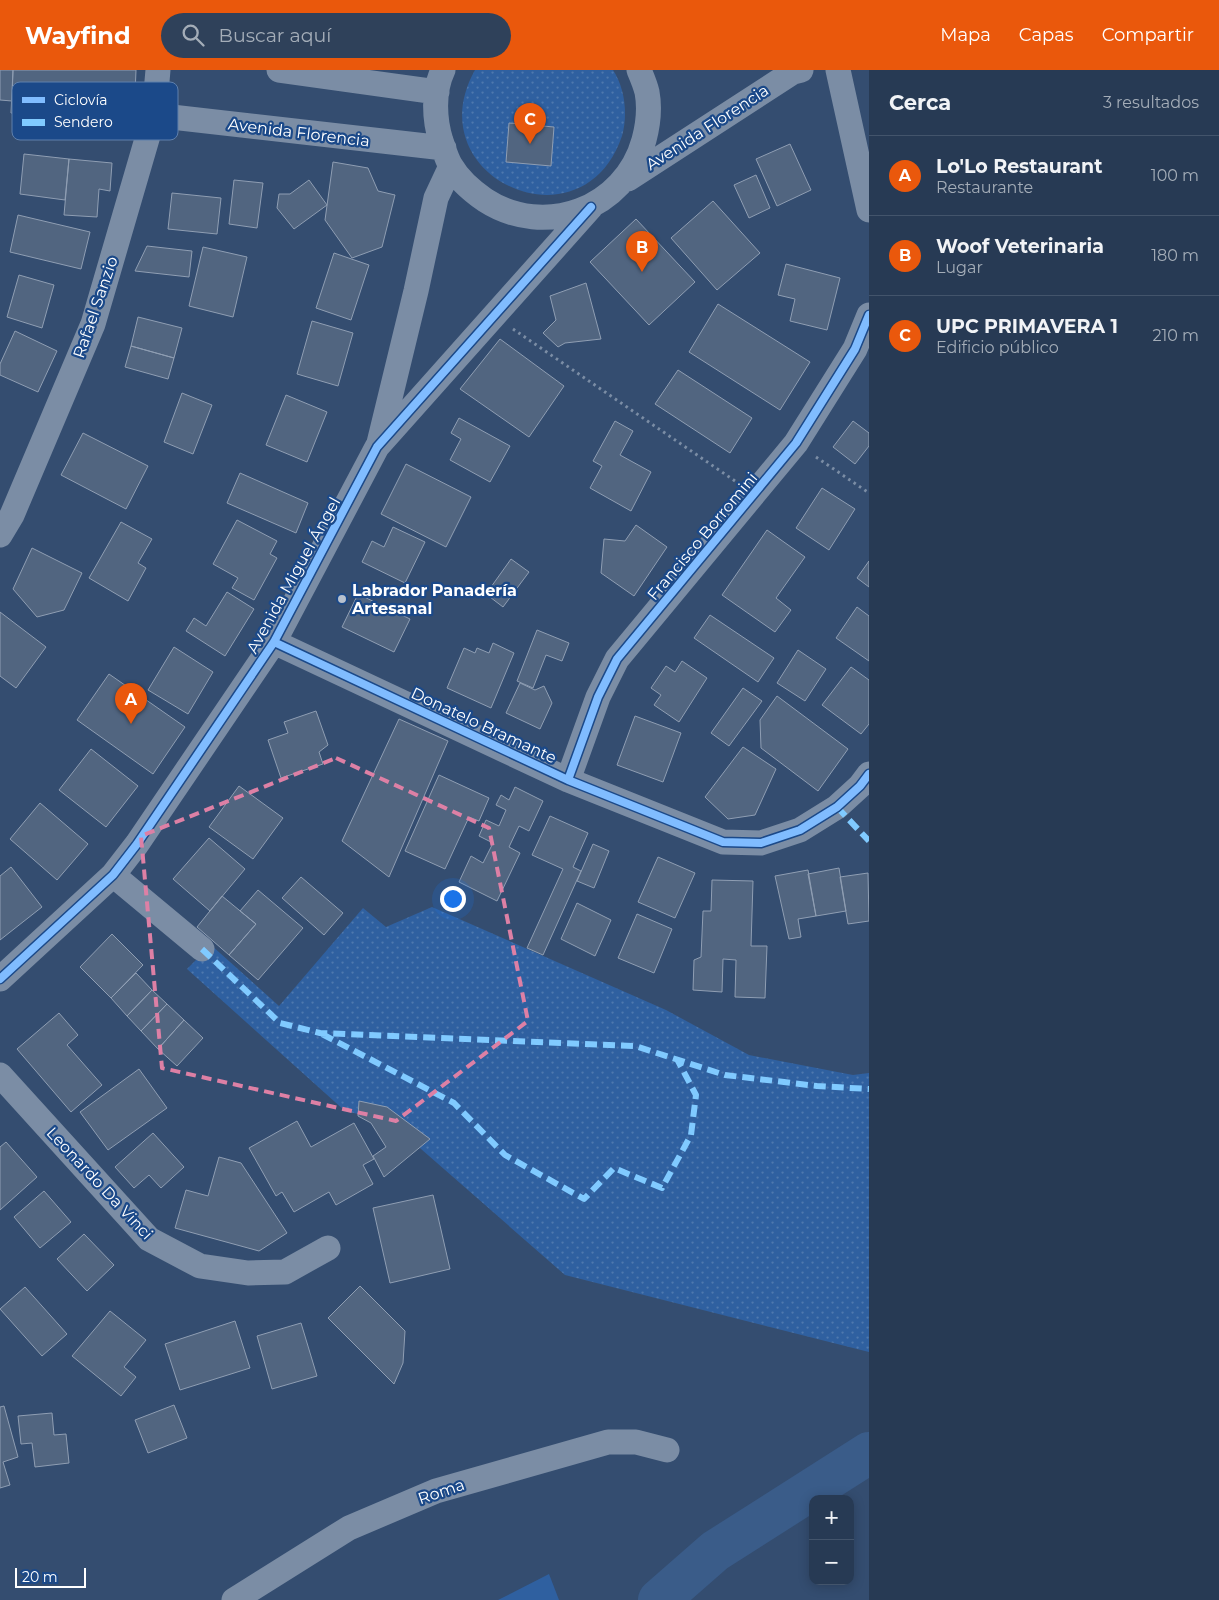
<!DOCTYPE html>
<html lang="es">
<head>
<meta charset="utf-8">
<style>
  :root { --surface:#273a54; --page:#2f415a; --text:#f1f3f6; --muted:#a4adb8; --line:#43546b; --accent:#ea580c }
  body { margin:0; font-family:Montserrat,sans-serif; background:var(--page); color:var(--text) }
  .controls { position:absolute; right:15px; bottom:15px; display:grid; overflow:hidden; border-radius:10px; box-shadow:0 2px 12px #0003 }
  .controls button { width:45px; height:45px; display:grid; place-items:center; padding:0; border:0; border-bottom:1px solid var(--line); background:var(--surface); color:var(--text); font:25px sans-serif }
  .scale { position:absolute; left:15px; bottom:12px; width:71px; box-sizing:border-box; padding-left:5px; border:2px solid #fff; border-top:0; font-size:14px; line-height:18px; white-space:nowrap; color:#fff; -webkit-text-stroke:4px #1b4989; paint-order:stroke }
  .you { position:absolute; left:452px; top:828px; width:18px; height:18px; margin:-12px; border:4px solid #fff; border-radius:50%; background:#1a73e8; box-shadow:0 0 0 8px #1a73e833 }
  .badge { display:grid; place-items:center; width:32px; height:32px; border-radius:50%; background:var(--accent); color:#fff; font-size:16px; font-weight:700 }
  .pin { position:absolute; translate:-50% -41px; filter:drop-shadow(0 1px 2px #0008) }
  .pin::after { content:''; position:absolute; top:26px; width:18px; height:15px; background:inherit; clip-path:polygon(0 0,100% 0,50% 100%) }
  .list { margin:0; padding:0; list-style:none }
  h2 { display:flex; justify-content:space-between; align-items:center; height:65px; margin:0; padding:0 20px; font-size:21px }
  h2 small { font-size:16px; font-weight:400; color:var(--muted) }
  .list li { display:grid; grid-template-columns:32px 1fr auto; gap:15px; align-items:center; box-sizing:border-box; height:80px; padding:0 20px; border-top:1px solid var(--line) }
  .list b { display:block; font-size:19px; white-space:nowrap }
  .list p { margin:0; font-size:16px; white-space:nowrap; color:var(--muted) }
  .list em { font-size:16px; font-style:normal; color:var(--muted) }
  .icon { flex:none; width:28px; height:28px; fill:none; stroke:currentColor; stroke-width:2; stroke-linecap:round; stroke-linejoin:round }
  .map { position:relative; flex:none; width:869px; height:1530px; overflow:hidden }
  header { display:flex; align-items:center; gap:30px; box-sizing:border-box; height:70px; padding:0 25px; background:var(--accent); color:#fff }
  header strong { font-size:24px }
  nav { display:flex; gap:28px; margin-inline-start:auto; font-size:18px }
  .search { width:350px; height:45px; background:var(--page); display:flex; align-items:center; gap:12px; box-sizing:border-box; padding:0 18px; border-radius:28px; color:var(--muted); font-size:19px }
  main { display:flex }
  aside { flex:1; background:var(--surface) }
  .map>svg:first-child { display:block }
</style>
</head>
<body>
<header>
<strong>Wayfind</strong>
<div class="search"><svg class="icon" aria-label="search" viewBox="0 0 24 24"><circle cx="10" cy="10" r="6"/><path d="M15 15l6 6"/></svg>Buscar aquí</div>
<nav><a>Mapa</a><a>Capas</a><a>Compartir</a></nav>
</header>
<main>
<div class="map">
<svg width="869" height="1530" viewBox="0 0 869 1530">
  <defs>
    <pattern id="park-dots" width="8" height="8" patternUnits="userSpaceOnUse" patternTransform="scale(1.25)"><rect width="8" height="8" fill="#2f60a0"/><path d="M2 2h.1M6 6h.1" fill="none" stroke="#4e78ae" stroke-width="1.8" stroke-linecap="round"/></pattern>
  </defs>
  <rect width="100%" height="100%" fill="#344d70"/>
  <path fill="#2f60a0" d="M549,1504L559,1530H498Z"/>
  <path fill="url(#park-dots)" d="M475,0H613C625,18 628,45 622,66C582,183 415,107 475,0Z
    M432,837L666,940L749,985L853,1005L869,1003V1282L565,1205L389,1051L345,1041L187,899L211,875L279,936L363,838L386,857Z"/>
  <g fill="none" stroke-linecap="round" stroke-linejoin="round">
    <path stroke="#3a5c89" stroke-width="42" d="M659,1530L715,1481L869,1383"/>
  </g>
  <path fill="#516580" stroke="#8f9eb3" d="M0,0H13L12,31L0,30Z
    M13,0H136L134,50L11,43Z
    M509,53L554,57L551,96L506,92Z
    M790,74L811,120L777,136L756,89Z
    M24,84L69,89L65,130L20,124Z
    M69,89L112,93L110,121L99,119L97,147L64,145Z
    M333,92L368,98L378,121L395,125L382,177L352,188L325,150Z
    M756,105L770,138L749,148L734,115Z
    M234,110L263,113L257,158L229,154Z
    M309,110L327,135L294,159L277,138L279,124H290Z
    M172,123L221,128L217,164L168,159Z
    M713,131L760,183L717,220L671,168Z
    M18,145L90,162L81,199L10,182Z
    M636,149L695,212L649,255L590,192Z
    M147,176L192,181L189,207L135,201Z
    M203,177L247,187L233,247L189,236Z
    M334,183L369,195L351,250L316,238Z
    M786,194L840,208L827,260L790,251L795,229L778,225Z
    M19,205L54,215L42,258L7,247Z
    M586,213L601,269L565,273L558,277L543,263L556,250L550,226Z
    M718,234L810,292L780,340L689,282Z
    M138,247L182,258L174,288L131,276Z
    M312,251L353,263L338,316L297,304Z
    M15,261L57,281L38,322L0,305V294Z
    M500,269L564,316L529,367L460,319Z
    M131,276L174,288L168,309L125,297Z
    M678,300L752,348L730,383L655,334Z
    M182,323L212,335L193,384L164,372Z
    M286,325L327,342L307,392L266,375Z
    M459,348L510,376L490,412L450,390L461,369L451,363Z
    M615,351L633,361L620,385L651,402L631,441L590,418L602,396L593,391Z
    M853,351L869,363V376L855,394L833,377Z
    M83,363L148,396L126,439L61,405Z
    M406,394L471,427L446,477L381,444Z
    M240,403L308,433L296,463L227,433Z
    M822,418L855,439L829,480L796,458Z
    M237,450L277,471L270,484L277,488L254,530L232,518L238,508L213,494Z
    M121,452L152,469L138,493L146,498L128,531L89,508Z
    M636,455L667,477L634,526L601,503L604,469L625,471Z
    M393,457L425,472L405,513L362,492L372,471L384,477Z
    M767,460L805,487L776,528L791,540L775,562L722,525Z
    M32,478L82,503L64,540L37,547L13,519Z
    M511,489L529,502L503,537L486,524Z
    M869,491V517L857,508Z
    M227,522L254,539L225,586L186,561L194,548L206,556Z
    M358,524L410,549L394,582L342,557Z
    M857,537L869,546V591L836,568Z
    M0,542L46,577L16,618L0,606Z
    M710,545L774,588L758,612L694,568Z
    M537,560L569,573L562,591L546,585L533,618L517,611Z
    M493,573L514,583L491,638L447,618L464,578L475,583L477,578L489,583Z
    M174,577L213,602L188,644L148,620Z
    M798,580L826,599L805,631L777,613Z
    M682,591L707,608L679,652L654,635L661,625L651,618L666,596L675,602Z
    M851,597L869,610V654L861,664L822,635Z
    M109,604L185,657L153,704L77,650Z
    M520,613L535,620L544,616L552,633L540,659L506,643Z
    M743,618L762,631L729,676L711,663Z
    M777,626L848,679L818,721L761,678L760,650Z
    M316,641L328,675L319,682L323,694L281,708L268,670L288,663L284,652Z
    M635,646L681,663L663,712L617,695Z
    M399,649L448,671L389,807L342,771Z
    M743,677L776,699L755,745L728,749L705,727Z
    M91,679L138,716L106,757L59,720Z
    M439,705L489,728L479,751L469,747L445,799L405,781Z
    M239,716L283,748L253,789L209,757Z
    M515,717L543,731L529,761L519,756L509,777L520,783L497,831L459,812L471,786L483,793L493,773L479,766L486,750L499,756L506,740L496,735L501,725L509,730Z
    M40,733L88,774L57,810L10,769Z
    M550,746L588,763L573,797L581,801L543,885L527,878L563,799L532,785Z
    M209,768L245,799L210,841L173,809Z
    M593,774L609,781L594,818L577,811Z
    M658,787L695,803L675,848L638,832Z
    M11,797L42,837L0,870V806Z
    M839,798L846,841L816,846L808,804Z
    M808,800L816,846L798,849L801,867L789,869L775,806Z
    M868,803L869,851L848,854L840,807Z
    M301,807L343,843L324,865L282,828Z
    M712,810L753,811L751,876H767L765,928L735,927L736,890L723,889L722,922L693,920L694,890L701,887L703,841H711Z
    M258,820L303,858L258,910L229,885L256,854L240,841Z
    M222,826L256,854L229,885L197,857Z
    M577,833L611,850L595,886L561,869Z
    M637,844L672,859L654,903L618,888Z
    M112,864L143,895L111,928L80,897Z
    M136,903L152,920L127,946L111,928Z
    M152,920L167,934L141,961L127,946Z
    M167,934L184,950L158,979L141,961Z
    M59,943L78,965L67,975L102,1015L71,1042L17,979Z
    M184,950L203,968L177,996L158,979Z
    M139,999L167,1038L108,1080L80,1042Z
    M359,1031L387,1037L430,1069L384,1107L373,1086L386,1077L371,1053L358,1046Z
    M297,1051L311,1077L354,1053L374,1089L363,1095L373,1114L336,1135L329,1122L294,1142L282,1122L276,1126L249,1078Z
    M153,1063L184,1097L161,1118L149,1105L134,1118L115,1097Z
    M6,1072L37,1107L0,1140V1077Z
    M219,1087L241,1093L287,1163L259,1181L175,1158L186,1120L208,1126Z
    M44,1121L71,1152L40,1178L14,1147Z
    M433,1125L450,1199L390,1213L373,1138Z
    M84,1164L114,1195L87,1221L57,1189Z
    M360,1216L405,1261L403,1293L394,1314L328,1248Z
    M25,1217L67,1264L42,1286L0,1239Z
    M110,1241L146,1270L124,1297L136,1307L121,1326L72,1286Z
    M235,1251L250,1298L180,1320L165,1274Z
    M301,1253L317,1306L272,1319L257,1266Z
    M174,1335L187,1368L148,1383L135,1350Z
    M4,1336L18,1387L3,1392L10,1415L0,1418V1337Z
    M52,1343L54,1365L66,1364L69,1393L35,1397L32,1373L21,1374L18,1346Z"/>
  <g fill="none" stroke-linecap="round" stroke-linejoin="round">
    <path stroke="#7b8da5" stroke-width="3" stroke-dasharray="2.5 4" stroke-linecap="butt" d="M513,259L735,411
      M816,387L869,423"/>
    <path stroke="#7b8da5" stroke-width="25" d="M279,0L437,22
      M443,0C433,21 434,49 441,71C444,79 446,88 451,96C459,110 472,121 485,130C545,169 625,139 644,70C648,55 650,38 647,22C645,14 642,7 639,0
      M838,0L869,140
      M154,45L444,78
      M628,109L793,2L801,0
      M379,373L416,221L436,128L451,96
      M0,465L12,445L93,254L154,45L158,0
      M274,572L568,710L723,772L761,773L800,760L837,737L860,716L869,704
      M568,710L598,627L617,589L796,373L855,279L869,245
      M113,805L202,879
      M0,909L113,805L137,774L274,572L377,377L591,137
      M0,1005L149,1169L200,1196L248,1203L285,1202L328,1178
      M234,1530L349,1458L436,1421L608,1372H636L667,1380"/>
    <path stroke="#80caff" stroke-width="6" stroke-dasharray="12 6" stroke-linecap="butt" d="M837,737L869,771
      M202,879L280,953L320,963L635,976L725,1005L817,1016L869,1019
      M322,964L454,1033L505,1085L584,1129L614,1098L662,1118L691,1065L696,1025L677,989"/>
    <defs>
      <path id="cycleway" d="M274,572L568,710L723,772L761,773L800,760L837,737L860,716L869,704
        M568,710L598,627L617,589L796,373L855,279L869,245
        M0,909L113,805L137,774L274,572L377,377L591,137"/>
    </defs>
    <use href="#cycleway" stroke="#1b4989" stroke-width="11"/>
    <use href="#cycleway" stroke="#80bcff" stroke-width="8"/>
  </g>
  <path fill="none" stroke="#dd80a5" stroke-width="4" stroke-dasharray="10 6" stroke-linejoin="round" d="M336,688L489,758L528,951L396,1051L162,998L141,766Z"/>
  <circle fill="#b8c1cd" stroke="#1b4989" stroke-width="2" cx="342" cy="529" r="5"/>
  <g text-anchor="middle" stroke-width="4.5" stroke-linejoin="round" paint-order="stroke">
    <g font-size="16" fill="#fff" stroke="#1b4989">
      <text transform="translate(707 57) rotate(-33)" y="6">Avenida Florencia</text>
      <text transform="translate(299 62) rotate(7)" y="6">Avenida Florencia</text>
      <text transform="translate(95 237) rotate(-71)" y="6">Rafael Sanzio</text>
      <text transform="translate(702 466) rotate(-50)" y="6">Francisco Borromini</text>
      <text transform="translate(293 505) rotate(-61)" y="6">Avenida Miguel Ángel</text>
      <text transform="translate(484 655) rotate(25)" y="6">Donatelo Bramante</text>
      <text transform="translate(100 1113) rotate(47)" y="6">Leonardo Da Vinci</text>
      <text transform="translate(441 1421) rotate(-19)" y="6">Roma</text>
    </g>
    <g font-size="16" font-weight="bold" fill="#fff" stroke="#1b4989" text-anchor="start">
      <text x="352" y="526">Labrador Panadería<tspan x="352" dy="18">Artesanal</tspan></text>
    </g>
  </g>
  <rect x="12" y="12" width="166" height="58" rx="8" fill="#1b4989" stroke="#5f80ac" stroke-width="1"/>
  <rect x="22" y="27" width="23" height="6" fill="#80bcff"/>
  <rect x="22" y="49" width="23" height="7" fill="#80caff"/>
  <g font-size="14" fill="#fff">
    <text x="54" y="35">Ciclovía</text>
    <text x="54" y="57">Sendero</text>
  </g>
</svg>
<div class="controls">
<button>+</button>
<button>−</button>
</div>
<div class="scale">20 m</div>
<div class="you"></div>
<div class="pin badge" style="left:131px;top:654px">A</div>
<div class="pin badge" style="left:642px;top:202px">B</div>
<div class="pin badge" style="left:530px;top:74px">C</div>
</div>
<aside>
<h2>Cerca<small>3 resultados</small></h2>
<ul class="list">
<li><span class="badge">A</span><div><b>Lo'Lo Restaurant</b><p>Restaurante</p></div><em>100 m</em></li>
<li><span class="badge">B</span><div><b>Woof Veterinaria</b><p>Lugar</p></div><em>180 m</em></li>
<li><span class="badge">C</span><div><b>UPC PRIMAVERA 1</b><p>Edificio público</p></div><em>210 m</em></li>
</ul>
</aside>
</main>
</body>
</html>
